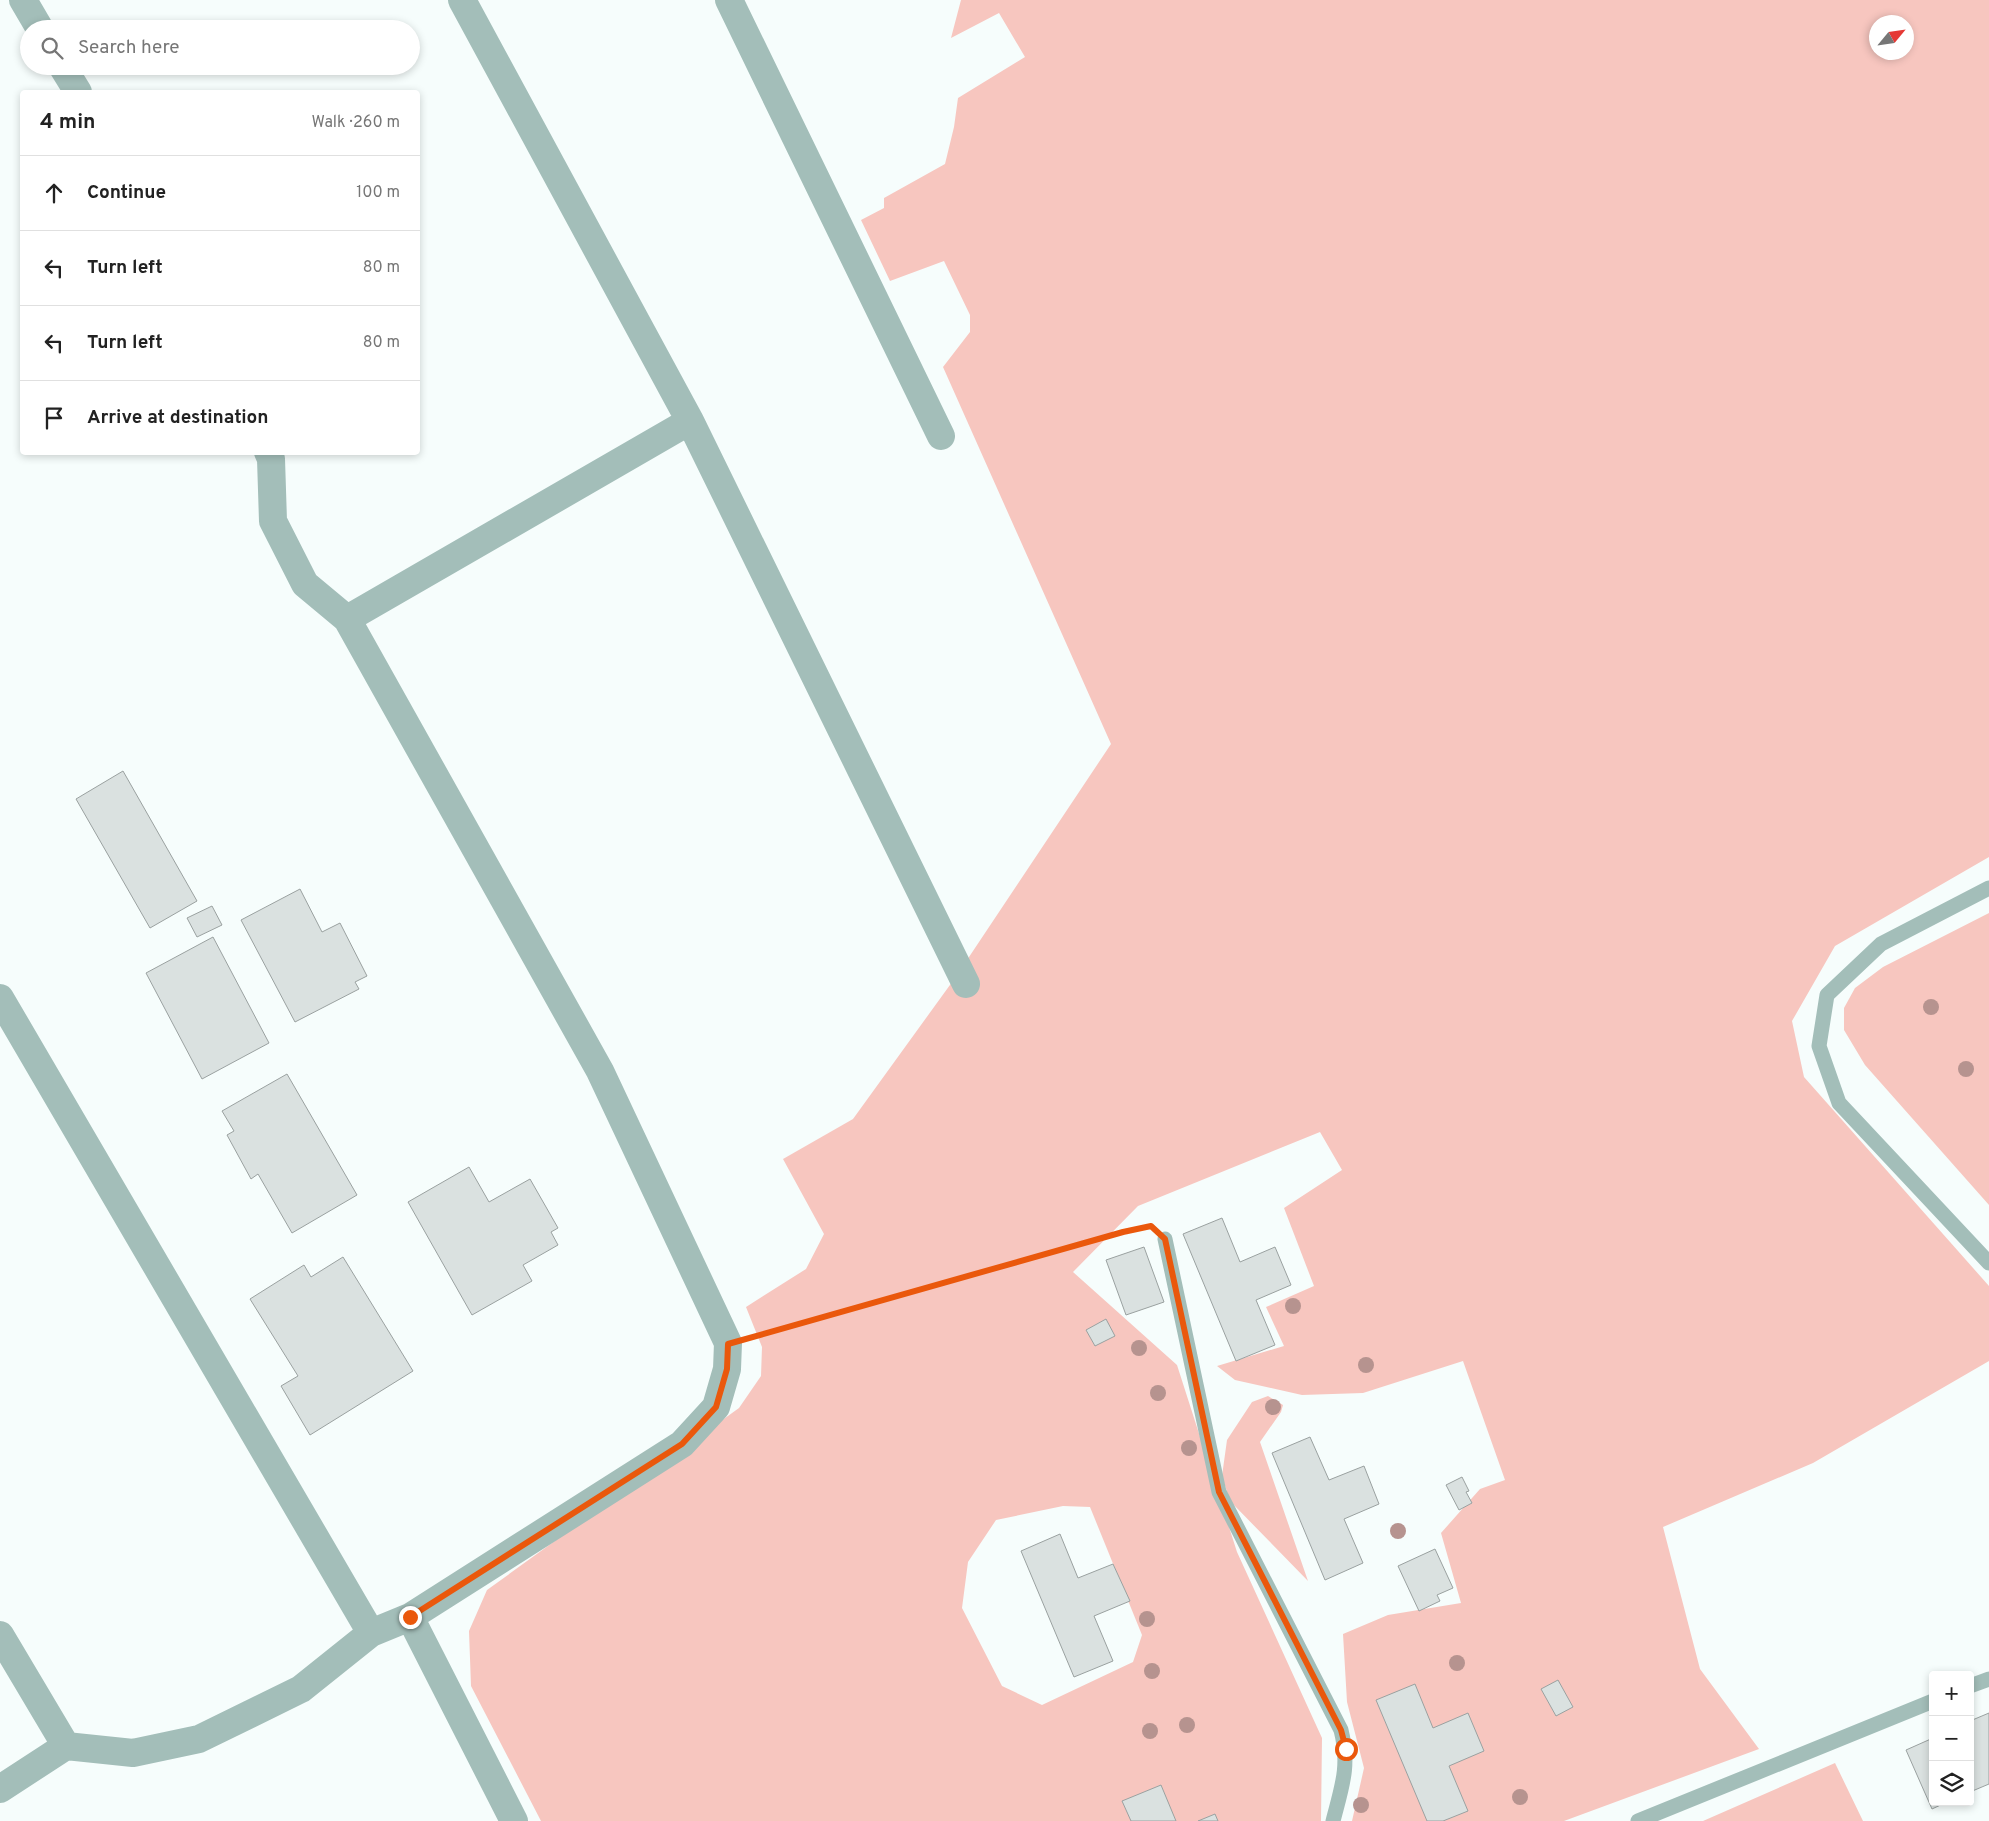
<!DOCTYPE html>
<html lang="en">
<head>
<meta charset="utf-8">
<style>
  :root { --surface:#fff; --page:#f2f2f2; --text:#222; --muted:#767676; --line:#e0e0e0 }
  body { margin:0; font-family:Overpass,sans-serif; background:var(--page); color:var(--text) }
  .controls { position:absolute; right:15px; bottom:15px; display:grid; overflow:hidden; border-radius:5px; box-shadow:0 2px 8px #0003 }
  .controls button { width:45px; height:45px; display:grid; place-items:center; padding:0; border:0; border-bottom:1px solid var(--line); background:var(--surface); color:var(--text); font:25px sans-serif }
  .compass { position:absolute; left:1869px; top:15px; width:45px; height:45px; border-radius:50%; background:var(--surface); box-shadow:0 2px 8px #0003; rotate:61deg }
  .stop { position:absolute; width:15px; height:15px; margin:-11px; border:4px solid #ea580c; border-radius:50%; background:#fff }
  .stop.end { background:#ea580c; border-color:#fff; box-shadow:0 1px 5px #0008 }
  .list { margin:0; padding:0; list-style:none }
  h2 { display:flex; justify-content:space-between; align-items:center; height:65px; margin:0; padding:0 20px; font-size:21px }
  h2 small { font-size:16px; font-weight:400; color:var(--muted) }
  .list li { display:grid; grid-template-columns:32px 1fr auto; gap:15px; align-items:center; box-sizing:border-box; height:75px; padding:0 20px; border-top:1px solid var(--line) }
  .list b { display:block; font-size:19px; white-space:nowrap }
  .list em { font-size:16px; font-style:normal; color:var(--muted) }
  .icon { flex:none; width:28px; height:28px; fill:none; stroke:currentColor; stroke-width:2; stroke-linecap:round; stroke-linejoin:round }
  .map { position:relative; flex:none; width:1989px; height:1821px; overflow:hidden }
  .search { position:absolute; background:var(--surface); box-shadow:0 2px 8px #0003; left:20px; top:20px; width:400px; height:55px; display:flex; align-items:center; gap:12px; box-sizing:border-box; padding:0 18px; border-radius:28px; color:var(--muted); font-size:19px }
  .panel { position:absolute; background:var(--surface); box-shadow:0 2px 8px #0003; left:20px; top:90px; width:400px; height:365px; border-radius:5px }
  .map>svg:first-child { display:block }
</style>
</head>
<body>
<div class="map">
<svg width="1989" height="1821" viewBox="0 0 1989 1821">
  <rect width="100%" height="100%" fill="#f6fdfc"/>
  <path fill="#f7c6bf" fill-rule="evenodd" d="M961,0H1989V857L1835,946L1792,1021L1804,1077L1989,1286V1361L1813,1463L1663,1527L1700,1669L1759,1749L1564,1821H1352L1364,1768L1347,1702L1343,1634L1388,1615L1461,1603L1441,1533L1480,1489L1505,1480L1463,1361L1363,1393L1302,1395L1235,1380L1217,1366L1284,1346L1266,1307L1314,1286L1284,1208L1342,1170L1320,1132L1138,1206L1073,1272L1177,1365L1237,1552L1322,1738L1321,1821H541L471,1686L469,1631L487,1590L739,1408L761,1376L762,1347L746,1307L806,1269L824,1234L783,1159L853,1119L955,978L1111,744L943,367L970,332V315L944,261L890,281L861,220L884,208V198L945,164L954,127L958,98L1025,57L999,13L951,38ZM1876,22H1906V52H1876ZM1063,1506L1090,1507L1142,1635L1133,1662L1042,1705L1002,1686L962,1608L968,1562L996,1520Z
    M1989,913V1205L1865,1065L1844,1030V1008L1855,988L1883,967Z
    M1268,1396L1283,1405L1281,1412L1260,1442L1308,1581L1230,1501L1222,1476L1227,1440L1252,1402Z
    M1835,1763L1863,1821H1703Z"/>
  <path fill="#dae1e0" stroke="#9aa1a0" d="M123,771L197,901L150,928L76,799Z
    M300,889L322,932L340,923L367,976L355,982L359,989L295,1022L241,920Z
    M212,906L222,925L197,937L187,918Z
    M213,937L269,1043L202,1079L146,973Z
    M287,1074L357,1195L292,1233L258,1174L251,1179L227,1135L234,1131L222,1111Z
    M469,1167L489,1202L530,1179L558,1228L551,1232L558,1245L523,1265L532,1281L472,1315L408,1202Z
    M1222,1218L1240,1262L1275,1247L1291,1285L1256,1300L1275,1345L1236,1361L1183,1234Z
    M1144,1247L1164,1302L1126,1315L1106,1260Z
    M343,1257L413,1371L310,1435L281,1386L298,1376L250,1299L304,1265L311,1277Z
    M1106,1319L1115,1336L1095,1346L1086,1330Z
    M1310,1437L1329,1480L1364,1466L1379,1504L1344,1519L1363,1563L1325,1580L1272,1453Z
    M1462,1477L1469,1491L1466,1492L1472,1503L1459,1510L1446,1485Z
    M1060,1534L1078,1578L1113,1564L1130,1601L1094,1616L1113,1661L1074,1677L1021,1551Z
    M1435,1549L1453,1588L1437,1595L1440,1601L1419,1611L1398,1566Z
    M1558,1680L1573,1707L1556,1716L1541,1689Z
    M1415,1684L1433,1728L1468,1713L1484,1751L1449,1766L1468,1811L1443,1821H1427L1376,1700Z
    M1989,1713V1784L1970,1792V1721Z
    M1933,1738V1802H1947L1932,1809L1906,1750Z
    M1161,1785L1176,1821H1131L1122,1801Z
    M1215,1814L1218,1821H1198Z"/>
  <g fill="none" stroke-linecap="round" stroke-linejoin="round">
    <path stroke="#959a99" stroke-width="3" stroke-dasharray="1 4" stroke-linecap="butt" d="M759,1335L1140,1228"/>
    <path stroke="#a3beb9" stroke-width="15" d="M1989,888L1881,944L1827,995L1819,1046L1839,1103L1989,1263
      M1165,1239L1219,1492L1341,1730C1350,1766 1342,1786 1333,1821
      M1970,1686L1989,1679
      M1638,1821L1933,1701"/>
    <path stroke="#a3beb9" stroke-width="28" d="M23,0L40,29
      M462,0L690,421L966,984
      M729,0L941,436
      M62,66L78,92
      M347,619L690,421
      M0,998L371,1633
      M410,1617L514,1821
      M0,1635L66,1746L133,1753L199,1739L301,1689L371,1633L410,1617L682,1444L716,1407L727,1369L728,1343L600,1071L347,619L305,584L273,521L271,459L268,452
      M0,1789L66,1746"/>
  </g>
  <g fill="#b6938f">
    <circle cx="1931" cy="1007" r="8"/>
    <circle cx="1966" cy="1069" r="8"/>
    <circle cx="1293" cy="1306" r="8"/>
    <circle cx="1139" cy="1348" r="8"/>
    <circle cx="1366" cy="1365" r="8"/>
    <circle cx="1158" cy="1393" r="8"/>
    <circle cx="1273" cy="1407" r="8"/>
    <circle cx="1189" cy="1448" r="8"/>
    <circle cx="1398" cy="1531" r="8"/>
    <circle cx="1147" cy="1619" r="8"/>
    <circle cx="1457" cy="1663" r="8"/>
    <circle cx="1152" cy="1671" r="8"/>
    <circle cx="1187" cy="1725" r="8"/>
    <circle cx="1150" cy="1731" r="8"/>
    <circle cx="1520" cy="1797" r="8"/>
    <circle cx="1361" cy="1805" r="8"/>
  </g>
  <g fill="none" stroke-linecap="round" stroke-linejoin="round">
    <path stroke="#ea580c" stroke-width="6" d="M410,1617L682,1444L716,1407L727,1369L728,1344L1123,1232L1151,1226L1165,1239L1219,1492L1341,1730L1346,1749"/>
  </g>
</svg>
<div class="controls">
<button>+</button>
<button>−</button>
<button><svg class="icon" aria-label="layers" viewBox="0 0 24 24"><path d="M12 4l9 5-9 5-9-5zM3 14l9 5 9-5"/></svg></button>
</div>
<svg class="compass" viewBox="-18 -18 36 36"><path d="M0-13l5 13h-10z" fill="#e53935"/><path d="M0 13l5-13h-10z" fill="#767676"/></svg>
<div class="stop" style="left:1346px;top:1749px"></div>
<div class="stop end" style="left:410px;top:1617px"></div>
<div class="search"><svg class="icon" aria-label="search" viewBox="0 0 24 24"><circle cx="10" cy="10" r="6"/><path d="M15 15l6 6"/></svg>Search here</div>
<section class="panel">
<h2>4 min<small>Walk · 260 m</small></h2>
<ul class="list">
<li><svg class="icon" aria-label="ahead" viewBox="0 0 24 24"><path d="M12 20V5M6 11l6-6 6 6"/></svg><div><b>Continue</b></div><em>100 m</em></li>
<li><svg class="icon" aria-label="left" viewBox="0 0 24 24"><path d="M17 20v-9H6M10 6l-5 5 5 5"/></svg><div><b>Turn left</b></div><em>80 m</em></li>
<li><svg class="icon" aria-label="left" viewBox="0 0 24 24"><path d="M17 20v-9H6M10 6l-5 5 5 5"/></svg><div><b>Turn left</b></div><em>80 m</em></li>
<li><svg class="icon" aria-label="arrive" viewBox="0 0 24 24"><path d="M6 21V4h12l-3 4 3 4H6"/></svg><div><b>Arrive at destination</b></div></li>
</ul>
</section>
</div>
</body>
</html>
